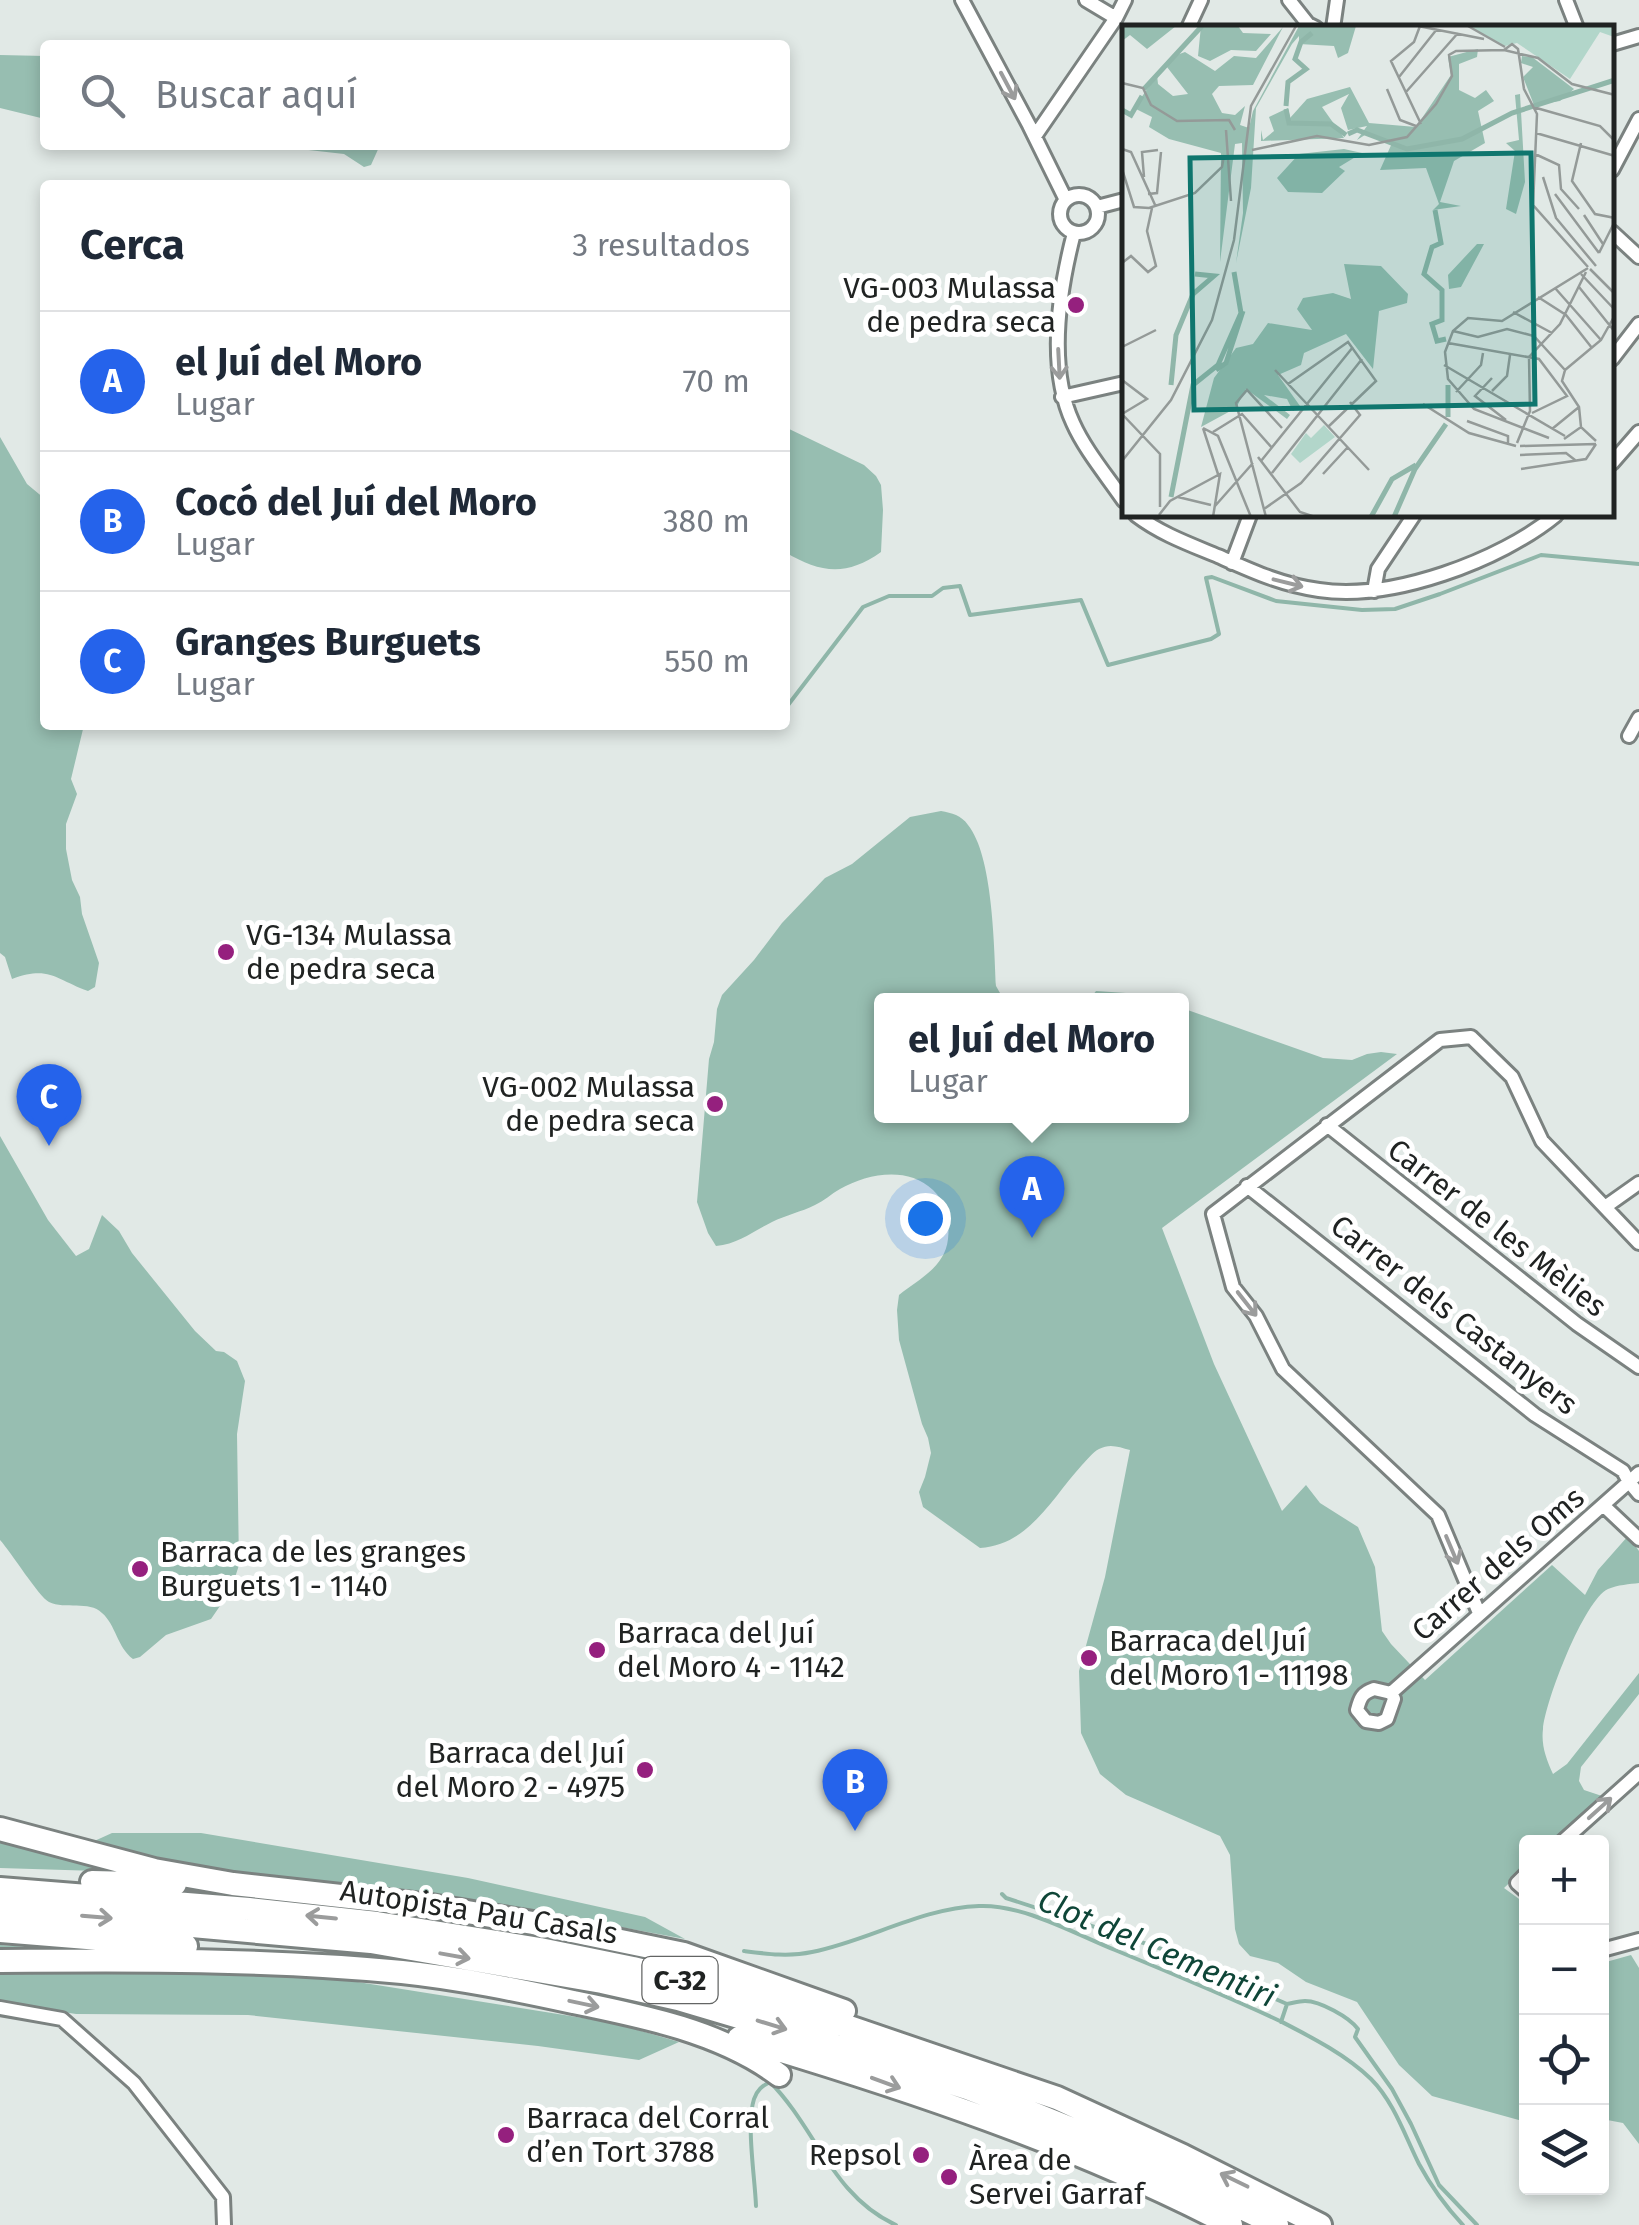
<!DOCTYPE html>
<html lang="es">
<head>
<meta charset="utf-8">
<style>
  :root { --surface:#fff; --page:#f6f6f7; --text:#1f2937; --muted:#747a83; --line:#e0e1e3; --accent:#2563eb }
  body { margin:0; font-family:"Fira Sans",sans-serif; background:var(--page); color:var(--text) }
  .controls { position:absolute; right:30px; bottom:30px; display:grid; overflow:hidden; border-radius:10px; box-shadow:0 5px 15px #0003 }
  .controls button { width:90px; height:90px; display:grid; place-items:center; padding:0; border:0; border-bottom:2px solid var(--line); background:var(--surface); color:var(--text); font:50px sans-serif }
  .you { position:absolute; left:925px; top:1218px; width:35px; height:35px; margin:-25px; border:8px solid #fff; border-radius:50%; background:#1a73e8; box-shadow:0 0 0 15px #1a73e833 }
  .badge { display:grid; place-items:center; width:65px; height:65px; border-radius:50%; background:var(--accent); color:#fff; font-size:32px; font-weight:700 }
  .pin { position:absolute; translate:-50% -82px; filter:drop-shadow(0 2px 5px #0008) }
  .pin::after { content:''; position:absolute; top:52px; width:35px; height:30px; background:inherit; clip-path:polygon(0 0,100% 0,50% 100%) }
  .popup { position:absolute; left:874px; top:993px; width:315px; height:130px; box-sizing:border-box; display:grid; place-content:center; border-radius:10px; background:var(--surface); filter:drop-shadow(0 2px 8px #0005); font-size:32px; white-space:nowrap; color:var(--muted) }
  .popup b { font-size:38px; color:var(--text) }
  .popup::after { content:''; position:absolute; left:50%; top:100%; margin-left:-20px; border:20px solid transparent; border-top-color:var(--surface) }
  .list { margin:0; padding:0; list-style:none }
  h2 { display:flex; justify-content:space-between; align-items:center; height:130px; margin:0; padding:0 40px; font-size:42px }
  h2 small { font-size:32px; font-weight:400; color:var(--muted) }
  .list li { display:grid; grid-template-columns:65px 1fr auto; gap:30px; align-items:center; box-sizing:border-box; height:140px; padding:0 40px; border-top:2px solid var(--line) }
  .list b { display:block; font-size:38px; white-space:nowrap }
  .list p { margin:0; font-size:32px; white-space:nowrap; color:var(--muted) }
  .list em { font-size:32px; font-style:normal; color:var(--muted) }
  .icon { flex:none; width:55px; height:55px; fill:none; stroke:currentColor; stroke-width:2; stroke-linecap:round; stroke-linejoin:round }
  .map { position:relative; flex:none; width:1639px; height:2225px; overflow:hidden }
  .search { position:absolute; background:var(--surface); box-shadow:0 5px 15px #0003; left:40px; top:40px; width:750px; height:110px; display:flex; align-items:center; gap:25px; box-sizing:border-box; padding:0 35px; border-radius:10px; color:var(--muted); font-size:38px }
  .panel { position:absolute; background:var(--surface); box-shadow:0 5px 15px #0003; left:40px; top:180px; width:750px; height:550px; border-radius:10px }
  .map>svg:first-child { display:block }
</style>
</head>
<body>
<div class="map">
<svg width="1639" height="2225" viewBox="0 0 1639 2225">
  <rect width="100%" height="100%" fill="#e1e9e6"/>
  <path fill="#97beb1" d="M0,55L45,56V119L0,108Z
    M264,145H380L371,165L364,167L344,154Z
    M785,427L864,465L876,476L881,485L883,510L881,552C846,577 820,573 785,552Z
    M0,437L27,484L45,499V725H84L71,779L77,794L66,824V849L72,880L80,897L82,914L99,963L95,987L88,991C56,980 50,965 12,979L5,957L0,953Z
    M941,811C952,813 961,815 968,825C993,856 994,945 996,986L1004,1000H882V1116H1182V1008L1323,1058L1352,1060L1367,1054L1381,1052L1397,1054L1162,1228L1214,1364L1282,1511L1306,1485L1320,1503L1358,1527L1375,1567L1382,1631L1391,1644L1425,1680L1552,1565L1585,1595L1598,1570L1628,1536L1639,1551V1583C1630,1584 1617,1585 1608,1589C1584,1600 1545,1702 1543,1729C1541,1745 1546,1759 1553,1774L1567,1764L1639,1673V1694L1581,1767L1579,1781L1584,1790L1602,1796L1553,1842H1526V1867L1504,1888L1526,1904V2122L1432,2096L1399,2065L1357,2002L1306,1982L1278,1963L1250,1956L1239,1944L1235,1929L1230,1855L1220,1836L1126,1795L1100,1774L1081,1733L1079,1671L1105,1577L1130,1450C1119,1447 1110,1443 1099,1449C1093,1452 1087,1460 1082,1465C1051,1499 1030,1544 980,1548L923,1507L919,1492L925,1477L931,1453L928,1438L922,1424L899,1340L897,1310L899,1295C919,1279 945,1267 948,1239C950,1219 947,1204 933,1190C908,1166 868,1173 840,1189C831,1194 824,1201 815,1205C801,1212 786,1215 772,1222C752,1232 738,1244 716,1246L708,1233L697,1202L709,1059L714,1042L717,1009L722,995L754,960L782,923L825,878L852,864L910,817Z
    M1096,991L1141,994L1162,1000H1089Z
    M0,1136L48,1220L76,1256L89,1249L102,1215L119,1231L132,1253L195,1331L216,1351L224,1352L237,1361L245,1381L237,1434L239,1565L231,1590L211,1619L166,1635L140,1657L133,1659C117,1647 116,1625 102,1613C89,1600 65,1610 49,1602C39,1597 11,1552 0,1540Z
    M112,1833H201L468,1878L645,1917L685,1939L534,1911L359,1886L217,1870L130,1872L0,1868V1836L68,1853Z
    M0,1945L48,1948L339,1979L614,2023L679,2042L639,2060L538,2046L248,2015L76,2014L0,2002Z
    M1631,1955L1639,1968V2144L1623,2123L1602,2119V1959L1606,1962Z"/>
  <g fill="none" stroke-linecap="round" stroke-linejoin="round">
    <path stroke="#8fb6a9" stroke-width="4" d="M785,709L863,607L889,596H932L943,588L960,586L970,615L1081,600L1108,665L1211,639L1219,634L1206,578L1212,577L1276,601L1362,610L1395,609L1440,594L1541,555L1639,564
      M1002,1894L1006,1898L1159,1948L1287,2004C1293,2003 1299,2001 1305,2001C1320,2001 1349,2017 1358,2029L1355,2037L1392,2089L1411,2124L1439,2185L1477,2225
      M744,1951C767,1954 789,1957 812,1952C868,1941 921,1908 979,1906C1023,1904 1075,1934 1115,1950C1171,1973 1227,1996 1282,2022C1313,2038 1346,2055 1371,2079C1394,2102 1405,2136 1419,2164C1431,2186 1446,2207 1463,2225
      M1281,2022L1287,2004
      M756,2206C755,2178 746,2124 754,2099C757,2090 762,2086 770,2082C815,2127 833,2197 896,2225"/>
    <defs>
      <path id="minor" d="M962,0L1029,125L1066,200
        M1086,0L1116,18
        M1289,0L1308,24L1316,28
        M1566,0L1577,28
        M1188,28L1201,0
        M1333,28L1337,0
        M1612,44L1639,36
        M1035,136L1116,18L1125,0
        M1612,170L1639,119
        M1060 214a19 19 0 1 1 38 0a19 19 0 1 1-38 0Z
        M1097,207L1124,200
        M1612,232L1639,257
        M1074,233C1059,291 1047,367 1073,423C1085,450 1107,476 1124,501
        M1612,359L1639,324
        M1062,397L1124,383
        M1612,463L1639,432
        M1136,515C1161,534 1189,544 1218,556C1252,571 1282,585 1319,590C1391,601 1500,561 1556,515
        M1232,563L1250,515
        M1374,591L1378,569L1414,515
        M1629,736L1639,718
        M1327,1125L1577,1324L1639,1367
        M1247,1186L1535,1415L1623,1471L1629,1482L1639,1494
        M1605,1207L1639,1183
        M1603,1505L1639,1539
        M1479,1613L1438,1515L1283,1369L1256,1316L1233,1287L1213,1214L1440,1040L1471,1037L1512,1077L1542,1141L1639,1243
        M1374,1689L1391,1693L1394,1699L1387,1719L1379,1723L1366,1721L1357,1710C1360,1698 1362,1693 1374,1689Z
        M1391,1693L1639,1473
        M1562,1842L1639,1773
        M1526,1874L1517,1883L1526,1891
        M1602,1950L1639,1940
        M0,2008L62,2019L134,2083L223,2197L224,2225"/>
      <path id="motorway" d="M0,1829L154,1870L233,1884L431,1906L533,1923L684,1954L844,2011
        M92,1882L175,1884
        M0,1889L249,1909L377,1923L540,1949L633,1968L729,1992L843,2025L1057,2098L1183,2156L1320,2225
        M0,1909L371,1942L602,1982L678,1999L830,2044L967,2088L1035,2114L1104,2142L1277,2225
        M0,1931L186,1946
        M0,1961C134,1960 268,1959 402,1972C459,1978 517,1990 573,2002C642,2016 722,2032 779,2075
        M739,2038C907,2088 1075,2144 1231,2225"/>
    </defs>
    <use href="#minor" stroke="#7b8280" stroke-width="18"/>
    <use href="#motorway" stroke="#7b8280" stroke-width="28"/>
    <use href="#minor" stroke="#fff" stroke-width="12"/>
    <use href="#motorway" stroke="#fff" stroke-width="22"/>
  </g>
  <defs><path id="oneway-shaft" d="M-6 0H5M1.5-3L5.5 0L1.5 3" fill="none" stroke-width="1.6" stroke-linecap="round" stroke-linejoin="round" transform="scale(2.5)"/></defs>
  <g stroke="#9b9c9c">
    <use href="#oneway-shaft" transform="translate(1008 86) rotate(62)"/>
    <use href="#oneway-shaft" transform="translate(1059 364) rotate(87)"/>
    <use href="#oneway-shaft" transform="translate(1288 583) rotate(14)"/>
    <use href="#oneway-shaft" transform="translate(1247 1304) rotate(52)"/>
    <use href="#oneway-shaft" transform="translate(1452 1550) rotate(67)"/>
    <use href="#oneway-shaft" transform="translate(1600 1808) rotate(-42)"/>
    <use href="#oneway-shaft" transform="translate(97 1917) rotate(5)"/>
    <use href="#oneway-shaft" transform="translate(321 1917) rotate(-174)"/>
    <use href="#oneway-shaft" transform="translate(455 1956) rotate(10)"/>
    <use href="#oneway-shaft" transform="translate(584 2004) rotate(12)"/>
    <use href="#oneway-shaft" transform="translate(772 2025) rotate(17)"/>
    <use href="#oneway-shaft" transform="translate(886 2083) rotate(20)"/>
    <use href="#oneway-shaft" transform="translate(1234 2180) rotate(-154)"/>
  </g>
  <g fill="#95207e" stroke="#fff" stroke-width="4">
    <circle cx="1076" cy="305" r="10"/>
    <circle cx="226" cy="952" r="10"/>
    <circle cx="715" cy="1104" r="10"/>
    <circle cx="140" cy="1569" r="10"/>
    <circle cx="597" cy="1650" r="10"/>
    <circle cx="1089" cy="1658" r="10"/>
    <circle cx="645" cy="1770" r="10"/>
    <circle cx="506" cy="2135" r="10"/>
    <circle cx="921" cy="2155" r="10"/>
    <circle cx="949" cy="2177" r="10"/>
  </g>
  <g text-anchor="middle" stroke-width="10" stroke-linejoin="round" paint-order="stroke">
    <rect fill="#fff" stroke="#636564" stroke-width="2.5" x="642.5" y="1957" width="75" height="46" rx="8"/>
    <g font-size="28" font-weight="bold" fill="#202322">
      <text x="680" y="1990">C-32</text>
    </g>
    <g font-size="30" fill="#202322" stroke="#fff" text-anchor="start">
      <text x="1056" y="298" text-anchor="end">VG-003 Mulassa<tspan x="1056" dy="34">de pedra seca</tspan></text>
      <text x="246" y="945">VG-134 Mulassa<tspan x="246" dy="34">de pedra seca</tspan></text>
      <text x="695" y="1097" text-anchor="end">VG-002 Mulassa<tspan x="695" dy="34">de pedra seca</tspan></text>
      <text x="160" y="1562">Barraca de les granges<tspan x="160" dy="34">Burguets 1 - 1140</tspan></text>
      <text x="617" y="1643">Barraca del Juí<tspan x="617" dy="34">del Moro 4 - 1142</tspan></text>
      <text x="1109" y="1651">Barraca del Juí<tspan x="1109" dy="34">del Moro 1 - 11198</tspan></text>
      <text x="625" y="1763" text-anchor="end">Barraca del Juí<tspan x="625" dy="34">del Moro 2 - 4975</tspan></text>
      <text x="526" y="2128">Barraca del Corral<tspan x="526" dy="34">d’en Tort 3788</tspan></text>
      <text x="901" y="2165" text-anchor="end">Repsol</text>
      <text x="969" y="2170">Àrea de<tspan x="969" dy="34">Servei Garraf</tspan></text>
    </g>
    <g font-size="30" fill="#202322" stroke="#fff">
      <text transform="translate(1497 1228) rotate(38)" y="10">Carrer de les Mèlies</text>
      <text transform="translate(1454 1315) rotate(38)" y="10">Carrer dels Castanyers</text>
      <text transform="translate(1498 1564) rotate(-41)" y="10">Carrer dels Oms</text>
      <text transform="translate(479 1912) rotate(9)" y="10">Autopista Pau Casals</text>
    </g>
    <g font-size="32" font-style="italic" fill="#0f4638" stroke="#fff">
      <text transform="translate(1157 1948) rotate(23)" y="11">Clot del Cementiri</text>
    </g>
  </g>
  <g transform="translate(1122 25)">
    <rect width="492" height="492" fill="#e1e9e6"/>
    <path d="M347,1H492V12L478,7L448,54L395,18L383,21ZM202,400L213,412L178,438L169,429L184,408L189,413Z" fill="#b2d6ca"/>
    <path d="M0,1H54L25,24L8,10L0,16ZM79,1H116L121,8L149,9L134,26L109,25L88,36L76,31ZM177,1H234L226,28L216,33L212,21L177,19V11L170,19L134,83L129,163L114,238L121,188L120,118L113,119L98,237L99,128L47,114L27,102L30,92L12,83L35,50L36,59L51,71L66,69L45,42L52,31L63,27L93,46L112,31L134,33L161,2L131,60L97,61L90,69L100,88L113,90L123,81L118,100L127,103L131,86ZM356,24L355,32L337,39V65L353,73L364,65L372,76L356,86L363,118L332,136L318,177L339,181L311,185L317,179L304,143L258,145L270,118L246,108L235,115L245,101L226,105L219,83L227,69L200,82L222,113L139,116V105L141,115L152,106L147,92L166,83L168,93L185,74L228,62L247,98L294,102L329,50L326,32ZM400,31L410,32L452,64L438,76L412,80L401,52L411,42L399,38ZM398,69L403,157L394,189L384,184L393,126L384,118L397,115L393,70ZM222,124L240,128L217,142L223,146L200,168L166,167L155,153L177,129ZM355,219H362L339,262L327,264L326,250ZM222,239L259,241L286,269L285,278L257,286L251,344L224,309L182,328L179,340L156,350L178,381L171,386L165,374L142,370L168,390L165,394L124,364L114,383L79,402L92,353L114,323L131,319L146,298L190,305L175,284L181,273L211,268L229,274Z" fill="#97beb1"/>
    <path fill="none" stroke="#8fb6a9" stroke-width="5" d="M22,64L80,1M164,81L166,57L184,44L173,34L179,17L190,8M164,84L167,98L209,99L224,110M0,85L9,90L20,71M226,109L235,105L285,124L340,114L390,88L493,55M313,185L319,218L310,222L302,249L320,265V295L310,299L315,316L324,314M94,345L104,338L121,286M49,360L54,310L71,269L92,251L73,249M326,360V392M49,472L71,360L96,340L119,288L112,247M249,492L270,454L294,440M272,492L293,444L324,399"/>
    <path fill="none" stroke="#949a98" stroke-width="2.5" d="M296,1L362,14M298,1L292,17L269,36L299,99M346,1L383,22M382,25L390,19L396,24L402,64L415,89L411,180L466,242M277,52L315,4M0,58L21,63L29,80L55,96L107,95L113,105M265,64L278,95L294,101M284,67L336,8M411,82L478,101L493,116M104,105L109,176M414,108L493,131M459,118L450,156L473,189L493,193M0,124L9,127L34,182M130,125L195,111L247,120L285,112L314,79L330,51L327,30L334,26L382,25L416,33L450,59L493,70M413,129L437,140L439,164L457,184M0,144L12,182L27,183L73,168L100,142L102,130M22,152L20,127L36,125M421,152L434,193L474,241M26,169L35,168L39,127M433,169L477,228M462,190L481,219M477,228L493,196M0,238L9,231L26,247L34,241L25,206L30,183M468,244L493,269M459,249L493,285M457,262L493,307M433,263L479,315M416,272L444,290L470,323M391,287L430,308M331,306L356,312L385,304L412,311L443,345L440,356L457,382L459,402M326,318L417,334L445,371L410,388M0,322L34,305M322,340L443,411M153,345L247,445M443,345L479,315L493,290M370,353L353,371L384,395M0,355L25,374L0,389M166,359L226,317L254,356L206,402M370,366L385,351L388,330M334,367L359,340L361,328M301,379L347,408L394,421M0,389L38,429V482M345,396L386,411V419M81,403L96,411L129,492M81,403L96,449M430,404L457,382M91,407L120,389L150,423M427,413L352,384L326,354L323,327L331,306L346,293L380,296L466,243M442,414L459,402L474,416M395,418L408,386L407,332L438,299L464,247M398,421L474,419M398,430L444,428L453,435M136,432L178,487L193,492M0,436L49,375L90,295L112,215L129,81L174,1M139,436L231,322M399,444L464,434L474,419M150,448L240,334M201,449L225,423M56,472L89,480M93,481L131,438M142,484L179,458L238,390L228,377M37,490L48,476L98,449L91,492M144,492L114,378L125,365L160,403"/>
    <path fill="#0f766e" fill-opacity="0.15" stroke="#0f766e" stroke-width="5" d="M409,128L413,379L72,385L68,133Z"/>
    <rect width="492" height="492" fill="none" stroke="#202322" stroke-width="5"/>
  </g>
</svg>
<div class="controls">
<button>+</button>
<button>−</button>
<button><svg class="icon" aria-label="locate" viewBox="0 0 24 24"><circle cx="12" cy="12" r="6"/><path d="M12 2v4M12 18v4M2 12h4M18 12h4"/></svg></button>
<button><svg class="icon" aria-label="layers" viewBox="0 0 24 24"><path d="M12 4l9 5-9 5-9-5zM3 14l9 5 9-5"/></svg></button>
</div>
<div class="you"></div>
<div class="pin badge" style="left:1032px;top:1238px">A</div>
<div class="popup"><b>el Juí del Moro</b>Lugar</div>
<div class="pin badge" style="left:855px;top:1831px">B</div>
<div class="pin badge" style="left:49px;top:1146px">C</div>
<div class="search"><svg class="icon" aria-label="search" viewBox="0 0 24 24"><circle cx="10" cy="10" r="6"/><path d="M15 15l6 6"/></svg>Buscar aquí</div>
<section class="panel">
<h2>Cerca<small>3 resultados</small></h2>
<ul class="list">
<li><span class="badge">A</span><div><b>el Juí del Moro</b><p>Lugar</p></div><em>70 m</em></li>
<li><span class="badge">B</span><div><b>Cocó del Juí del Moro</b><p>Lugar</p></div><em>380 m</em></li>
<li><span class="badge">C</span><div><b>Granges Burguets</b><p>Lugar</p></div><em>550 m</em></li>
</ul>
</section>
</div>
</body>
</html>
